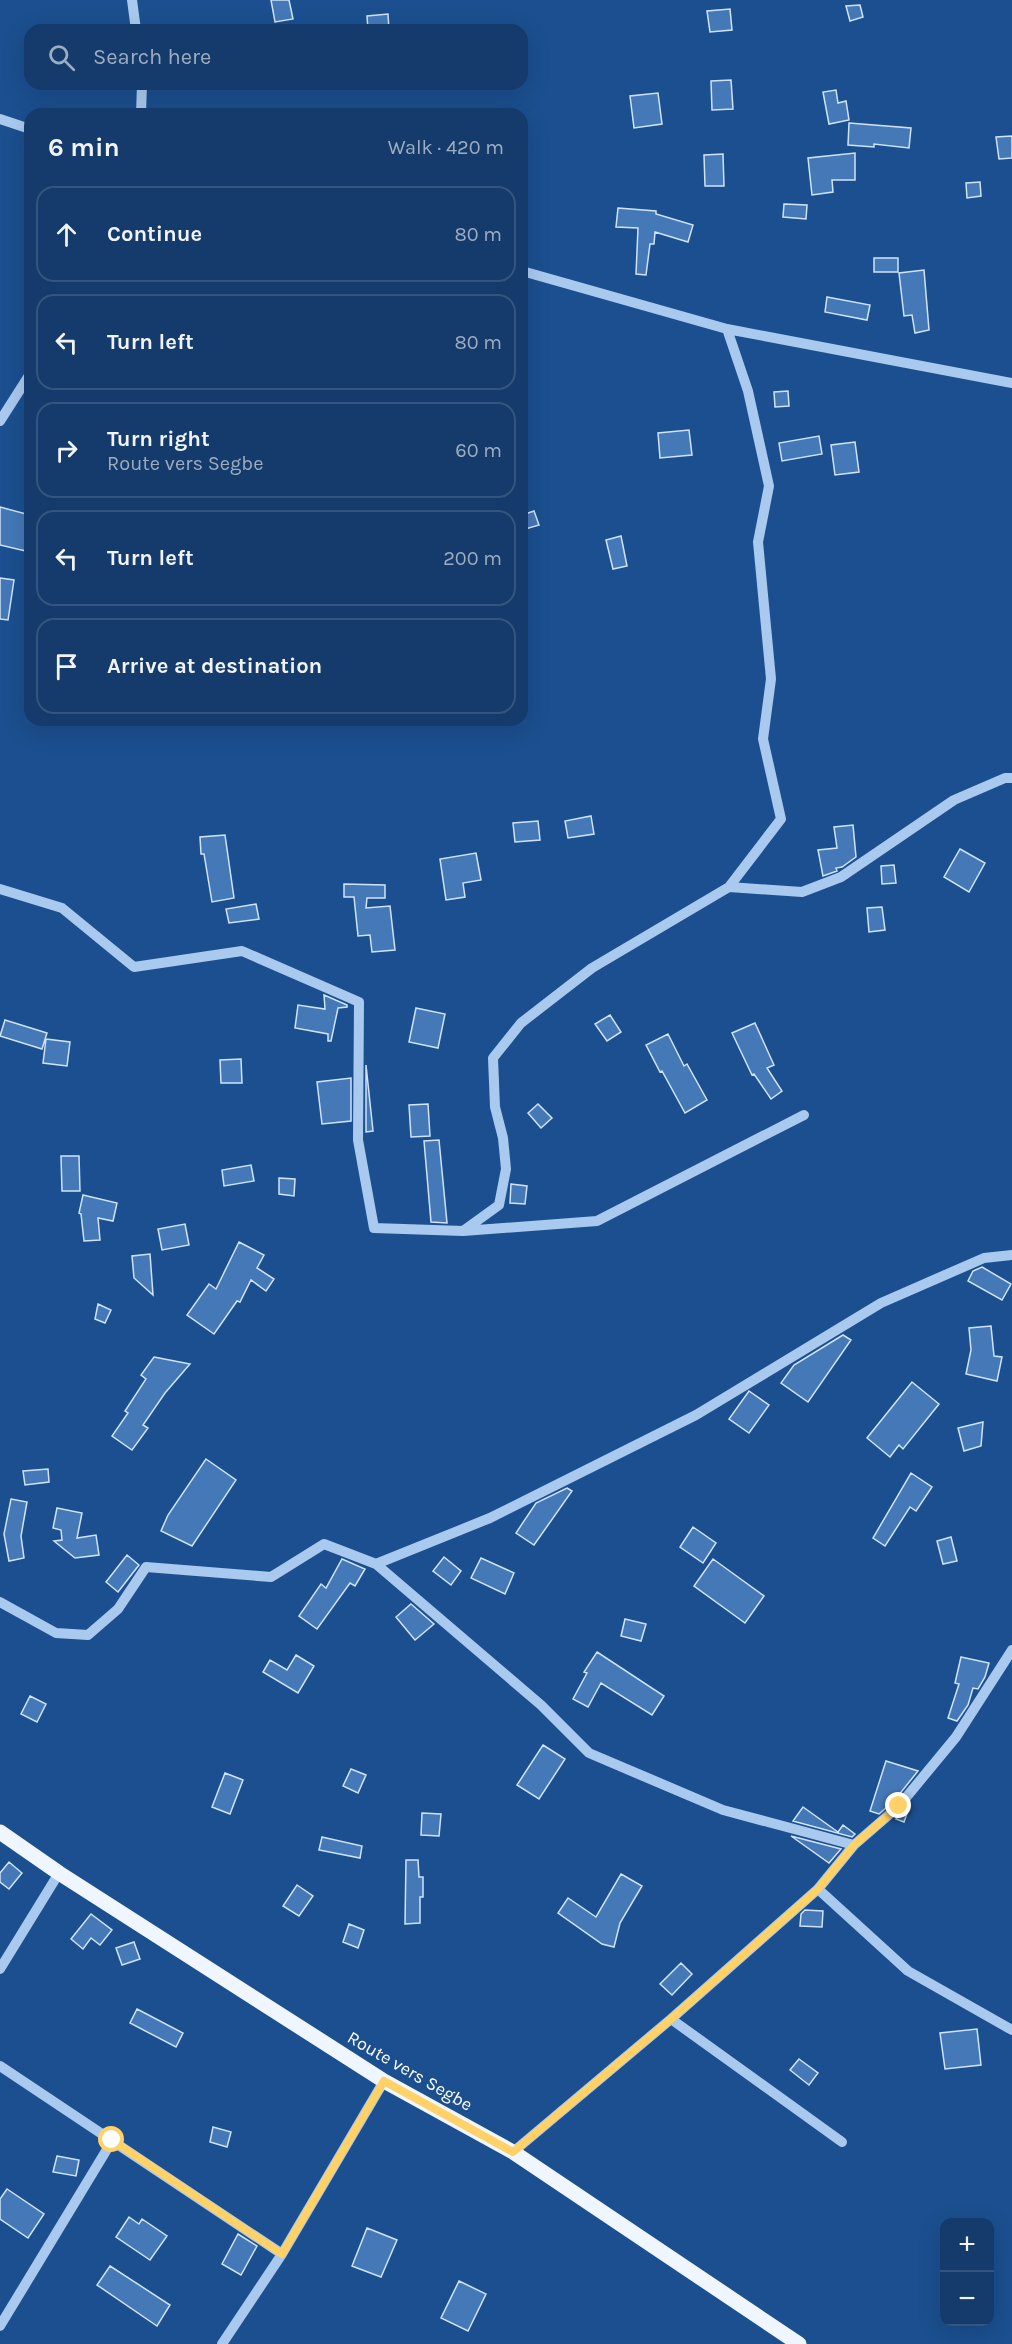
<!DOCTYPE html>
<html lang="en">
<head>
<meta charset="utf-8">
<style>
  :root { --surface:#143b6b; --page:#214673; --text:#f1f3f6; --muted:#9dadc1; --line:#33557e }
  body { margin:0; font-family:Karla,sans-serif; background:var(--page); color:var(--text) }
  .controls { position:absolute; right:18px; bottom:18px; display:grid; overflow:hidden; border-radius:12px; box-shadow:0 6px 24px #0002 }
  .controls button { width:54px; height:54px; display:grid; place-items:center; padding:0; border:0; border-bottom:2px solid var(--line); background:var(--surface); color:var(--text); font:30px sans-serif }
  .stop { position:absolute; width:18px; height:18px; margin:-14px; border:4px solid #ffd166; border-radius:50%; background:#fff }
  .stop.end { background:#ffd166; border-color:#fff; box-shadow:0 2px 6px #0008 }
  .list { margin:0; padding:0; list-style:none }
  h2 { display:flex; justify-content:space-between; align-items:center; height:78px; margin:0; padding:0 24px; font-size:26px }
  h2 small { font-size:20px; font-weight:400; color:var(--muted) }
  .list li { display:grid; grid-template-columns:39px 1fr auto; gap:18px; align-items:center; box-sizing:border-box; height:96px; margin:0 12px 12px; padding:0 12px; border:2px solid var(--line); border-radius:18px }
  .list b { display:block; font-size:22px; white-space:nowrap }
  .list p { margin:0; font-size:20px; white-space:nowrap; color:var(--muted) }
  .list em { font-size:20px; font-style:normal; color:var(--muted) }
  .icon { flex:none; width:33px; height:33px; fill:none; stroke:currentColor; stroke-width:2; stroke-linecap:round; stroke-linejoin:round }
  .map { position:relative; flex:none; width:1012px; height:2344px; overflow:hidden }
  .search { position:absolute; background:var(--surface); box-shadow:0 6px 24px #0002; left:24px; top:24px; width:504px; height:66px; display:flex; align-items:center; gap:15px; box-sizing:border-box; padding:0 21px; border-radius:18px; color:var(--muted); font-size:22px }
  .panel { position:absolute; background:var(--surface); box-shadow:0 6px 24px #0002; left:24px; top:108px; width:504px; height:618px; border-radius:18px }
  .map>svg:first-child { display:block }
</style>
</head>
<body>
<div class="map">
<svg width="1012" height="2344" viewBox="0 0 1012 2344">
  <rect width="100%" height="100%" fill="#1b4f8f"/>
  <path fill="#4478b7" stroke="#cfe3fa" stroke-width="1.5" d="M271,0H289L293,19L275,22Z
    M860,5L863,17L850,21L846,6Z
    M730,9L732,30L710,32L707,11Z
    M388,14L389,30H368L367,16Z
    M731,80L733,109L712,110L711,81Z
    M836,90L838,103L846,101L849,120L829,124L823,92Z
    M658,93L662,124L634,128L630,96Z
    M849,123L911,128L909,148L874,144V147L848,145Z
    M1012,136V158L999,159L996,137Z
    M855,153V180H832L833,192L812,195L808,158Z
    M723,154L724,186H705L704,155Z
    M980,182L981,196L967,198L966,183Z
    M784,204L807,205L806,219L783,217Z
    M618,208L656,211V214L693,225L688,242L655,232L654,244H650L646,275L636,274L638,228L616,227Z
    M874,258H898V272H874Z
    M924,270L929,330L915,333L912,315L904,316L899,273Z
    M827,297L870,305L867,320L825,312Z
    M788,391L789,406L775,407L774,392Z
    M689,430L692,455L660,458L658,433Z
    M819,436L822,454L782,461L779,443Z
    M855,442L859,472L835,475L831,445Z
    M0,507L30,515V552L0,545Z
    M534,511L539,525L522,530V515Z
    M621,536L627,566L613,569L606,540Z
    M0,578L14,580L8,620L0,619Z
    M591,816L594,834L568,838L565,821Z
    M538,821L540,840L515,842L513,823Z
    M853,825L856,857L842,867L836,868L837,871L823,876L818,850L837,848L834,827Z
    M225,835L234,898L212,902L204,854H201L200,837Z
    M960,849L985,863L969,892L944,877Z
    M476,853L481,880L463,883L465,897L446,900L440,859Z
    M894,865L896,883L882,884L881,866Z
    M344,884L385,885V898H367L366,908L390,906L395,950L372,952L370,935L358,936L354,897H344Z
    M256,904L259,919L229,923L226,909Z
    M882,907L885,930L869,932L867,908Z
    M324,995L347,1005V1007L338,1008L331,1041H328V1034L295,1028L298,1005L325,1009Z
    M416,1008L445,1014L438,1048L409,1042Z
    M610,1015L621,1032L607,1041L595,1024Z
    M5,1020L47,1033L42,1049L0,1036Z
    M755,1023L774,1065L767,1068L782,1091L771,1099L754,1074L752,1075L732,1033Z
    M668,1034L684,1066L687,1064L707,1100L685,1113L662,1071L660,1072L646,1045Z
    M46,1039L70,1042L67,1066L43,1063Z
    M241,1059L242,1083H221L220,1060Z
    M366,1065L373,1131L366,1132Z
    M351,1078V1121L322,1124L317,1082Z
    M428,1104L430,1136L411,1137L409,1105Z
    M538,1104L552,1118L541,1128L528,1113Z
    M439,1140L447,1223L431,1222L424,1141Z
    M61,1156H79L80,1191H62Z
    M251,1165L254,1181L224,1186L222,1170Z
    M279,1178L295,1179L294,1196L279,1194Z
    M511,1184L527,1186L525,1204L510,1203Z
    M83,1195L117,1203L113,1221L98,1218L100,1240L84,1241L81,1214L79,1213Z
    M185,1224L189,1245L162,1250L158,1229Z
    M239,1242L264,1255L257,1268L274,1279L266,1291L251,1280L240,1302L237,1301L214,1334L187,1315L209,1284L216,1289Z
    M150,1254L153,1295L134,1278L132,1256Z
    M982,1267L1011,1284L1002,1300L968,1281L973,1271Z
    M98,1304L111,1310L105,1323L95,1319Z
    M991,1326L994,1356L1002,1357L997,1381L966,1374L971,1350L969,1328Z
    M843,1335L851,1340L808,1402L781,1383L794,1365Z
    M154,1357L190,1364L165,1393L143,1425L148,1428L132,1450L112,1436L128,1413L125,1411L146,1379L141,1375Z
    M912,1382L939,1404L903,1449L899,1445L890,1457L867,1438Z
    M749,1391L769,1405L749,1433L729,1419Z
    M983,1422L981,1446L964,1451L958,1428Z
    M206,1459L236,1480L192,1546L161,1531L168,1515Z
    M48,1469L49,1482L25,1485L23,1471Z
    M911,1473L932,1487L916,1511L910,1507L885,1546L873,1538Z
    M567,1488L572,1491L534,1545L516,1533L536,1503Z
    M11,1499L27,1502L21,1536L24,1558L9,1561L4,1534Z
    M57,1508L82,1513L77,1538L96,1535L99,1555L75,1558L54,1541L62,1540L61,1530L53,1528Z
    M693,1527L716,1543L703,1563L680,1547Z
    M951,1537L957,1561L943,1564L937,1541Z
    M127,1555L139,1565L118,1592L106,1582Z
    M444,1557L461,1571L451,1585L433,1571Z
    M481,1558L514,1573L505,1594L471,1578Z
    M342,1559L365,1569L355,1586L350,1583L317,1629L299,1616L321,1584L326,1588Z
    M713,1559L764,1596L745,1623L694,1586Z
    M411,1604L434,1624L415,1640L396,1617Z
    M625,1619L646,1624L641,1641L621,1636Z
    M597,1652L664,1696L652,1715L601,1683L588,1707L573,1699L587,1673L584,1672Z
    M296,1655L314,1666L298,1693L263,1672L270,1660L287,1670Z
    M961,1657L989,1663L985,1677L978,1689L973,1688L968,1705L957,1721L948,1718L959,1684L955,1683Z
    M30,1696L46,1704L37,1722L21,1714Z
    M543,1745L565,1759L539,1799L517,1785Z
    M886,1761L918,1771L894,1801L879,1814L870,1811Z
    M351,1769L366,1775L358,1793L343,1786Z
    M225,1773L243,1780L230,1814L212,1807Z
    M910,1805L904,1822L896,1819L904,1812Z
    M803,1807L838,1832L843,1825L855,1834L852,1837L793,1821Z
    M422,1813L441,1814L439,1836L421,1835Z
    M791,1836L841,1849L829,1863Z
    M322,1837L362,1846L360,1858L319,1850Z
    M406,1860H418L419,1877H423V1897H420V1923L405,1924Z
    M9,1862L22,1873L9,1889L0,1882V1873Z
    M621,1874L642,1886L620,1923L614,1947L602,1944L558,1913L568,1898L596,1917Z
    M297,1885L313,1896L299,1916L283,1906Z
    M805,1910L823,1911L822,1927L800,1926L801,1914Z
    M91,1914L112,1930L100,1945L91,1938L83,1949L71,1939Z
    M349,1924L364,1930L358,1948L343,1942Z
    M134,1942L140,1959L122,1965L116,1948Z
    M681,1963L692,1974L672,1995L660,1984Z
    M137,2009L183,2033L176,2047L130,2023Z
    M977,2029L981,2065L945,2069L940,2033Z
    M799,2059L818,2073L809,2085L790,2070Z
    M213,2127L231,2132L227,2147L210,2142Z
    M57,2156L79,2160L76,2176L53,2172Z
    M7,2189L44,2214L28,2238L0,2219V2199Z
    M129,2217L139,2224L142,2219L167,2236L150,2260L116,2237Z
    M367,2228L397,2240L381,2277L352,2266Z
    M238,2234L257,2246L241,2275L222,2264Z
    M110,2266L170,2305L157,2326L97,2285Z
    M459,2281L486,2294L468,2331L441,2318Z"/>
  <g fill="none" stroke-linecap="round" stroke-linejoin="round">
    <path stroke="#a9c9ee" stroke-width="10" d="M132,0L136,30
      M141,114L142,84
      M0,119L30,129
      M522,271L727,329L1012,383
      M0,421L30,374
      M729,887L802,892L841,877L954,800L1005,778H1012
      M0,889L62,908L134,967L242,951L359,1002L358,1140L374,1228L463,1231L597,1221L804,1115
      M463,1231L499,1205L506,1169L503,1138L495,1107L493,1058L521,1023L592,968L729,887L781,819L763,739L771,679L758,542L769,486L748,391L727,329
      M376,1564L490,1518L696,1415L881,1303L984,1258L1012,1255
      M0,1602L56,1633L88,1635L118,1609L146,1567L271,1577L324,1544L376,1564L541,1705L589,1753L723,1810L854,1845
      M818,1889L908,1971L1012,2030
      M0,1969L59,1873
      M671,2019L842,2142
      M0,2066L282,2254
      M513,2152L671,2019L818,1889L854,1845L899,1806L956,1737L1012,1650
      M0,2326L112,2141
      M222,2344L282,2254L384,2081"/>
    <path stroke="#f0f6ff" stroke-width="15" d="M0,1832L59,1873L384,2081L513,2152L799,2344"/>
  </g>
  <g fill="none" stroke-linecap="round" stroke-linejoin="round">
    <path stroke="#ffd166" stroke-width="8" d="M112,2140L282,2254L384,2081L513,2152L671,2019L818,1889L854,1845L899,1806"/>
  </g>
  <g text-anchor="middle" stroke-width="4.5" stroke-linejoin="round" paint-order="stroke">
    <g font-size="18" fill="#fff" stroke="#1b4f8f">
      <text transform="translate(410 2071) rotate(30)" y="6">Route vers Segbe</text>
    </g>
  </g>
</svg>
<div class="controls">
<button>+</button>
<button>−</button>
</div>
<div class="stop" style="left:112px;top:2140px"></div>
<div class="stop end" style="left:899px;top:1806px"></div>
<div class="search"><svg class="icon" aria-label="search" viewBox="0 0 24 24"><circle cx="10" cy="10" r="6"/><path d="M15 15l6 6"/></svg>Search here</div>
<section class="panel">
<h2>6 min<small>Walk · 420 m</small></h2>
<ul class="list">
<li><svg class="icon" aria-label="ahead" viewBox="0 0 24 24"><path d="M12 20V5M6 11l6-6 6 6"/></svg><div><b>Continue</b></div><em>80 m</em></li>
<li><svg class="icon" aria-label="left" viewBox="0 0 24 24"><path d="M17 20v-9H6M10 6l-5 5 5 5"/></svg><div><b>Turn left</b></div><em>80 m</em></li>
<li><svg class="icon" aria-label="right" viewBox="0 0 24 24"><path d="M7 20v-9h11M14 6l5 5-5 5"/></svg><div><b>Turn right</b><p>Route vers Segbe</p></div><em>60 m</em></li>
<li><svg class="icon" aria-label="left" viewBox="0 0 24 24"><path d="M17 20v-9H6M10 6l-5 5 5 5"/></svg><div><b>Turn left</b></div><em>200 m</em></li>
<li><svg class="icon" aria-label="arrive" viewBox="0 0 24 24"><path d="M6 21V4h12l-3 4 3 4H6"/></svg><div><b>Arrive at destination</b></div></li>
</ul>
</section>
</div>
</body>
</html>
